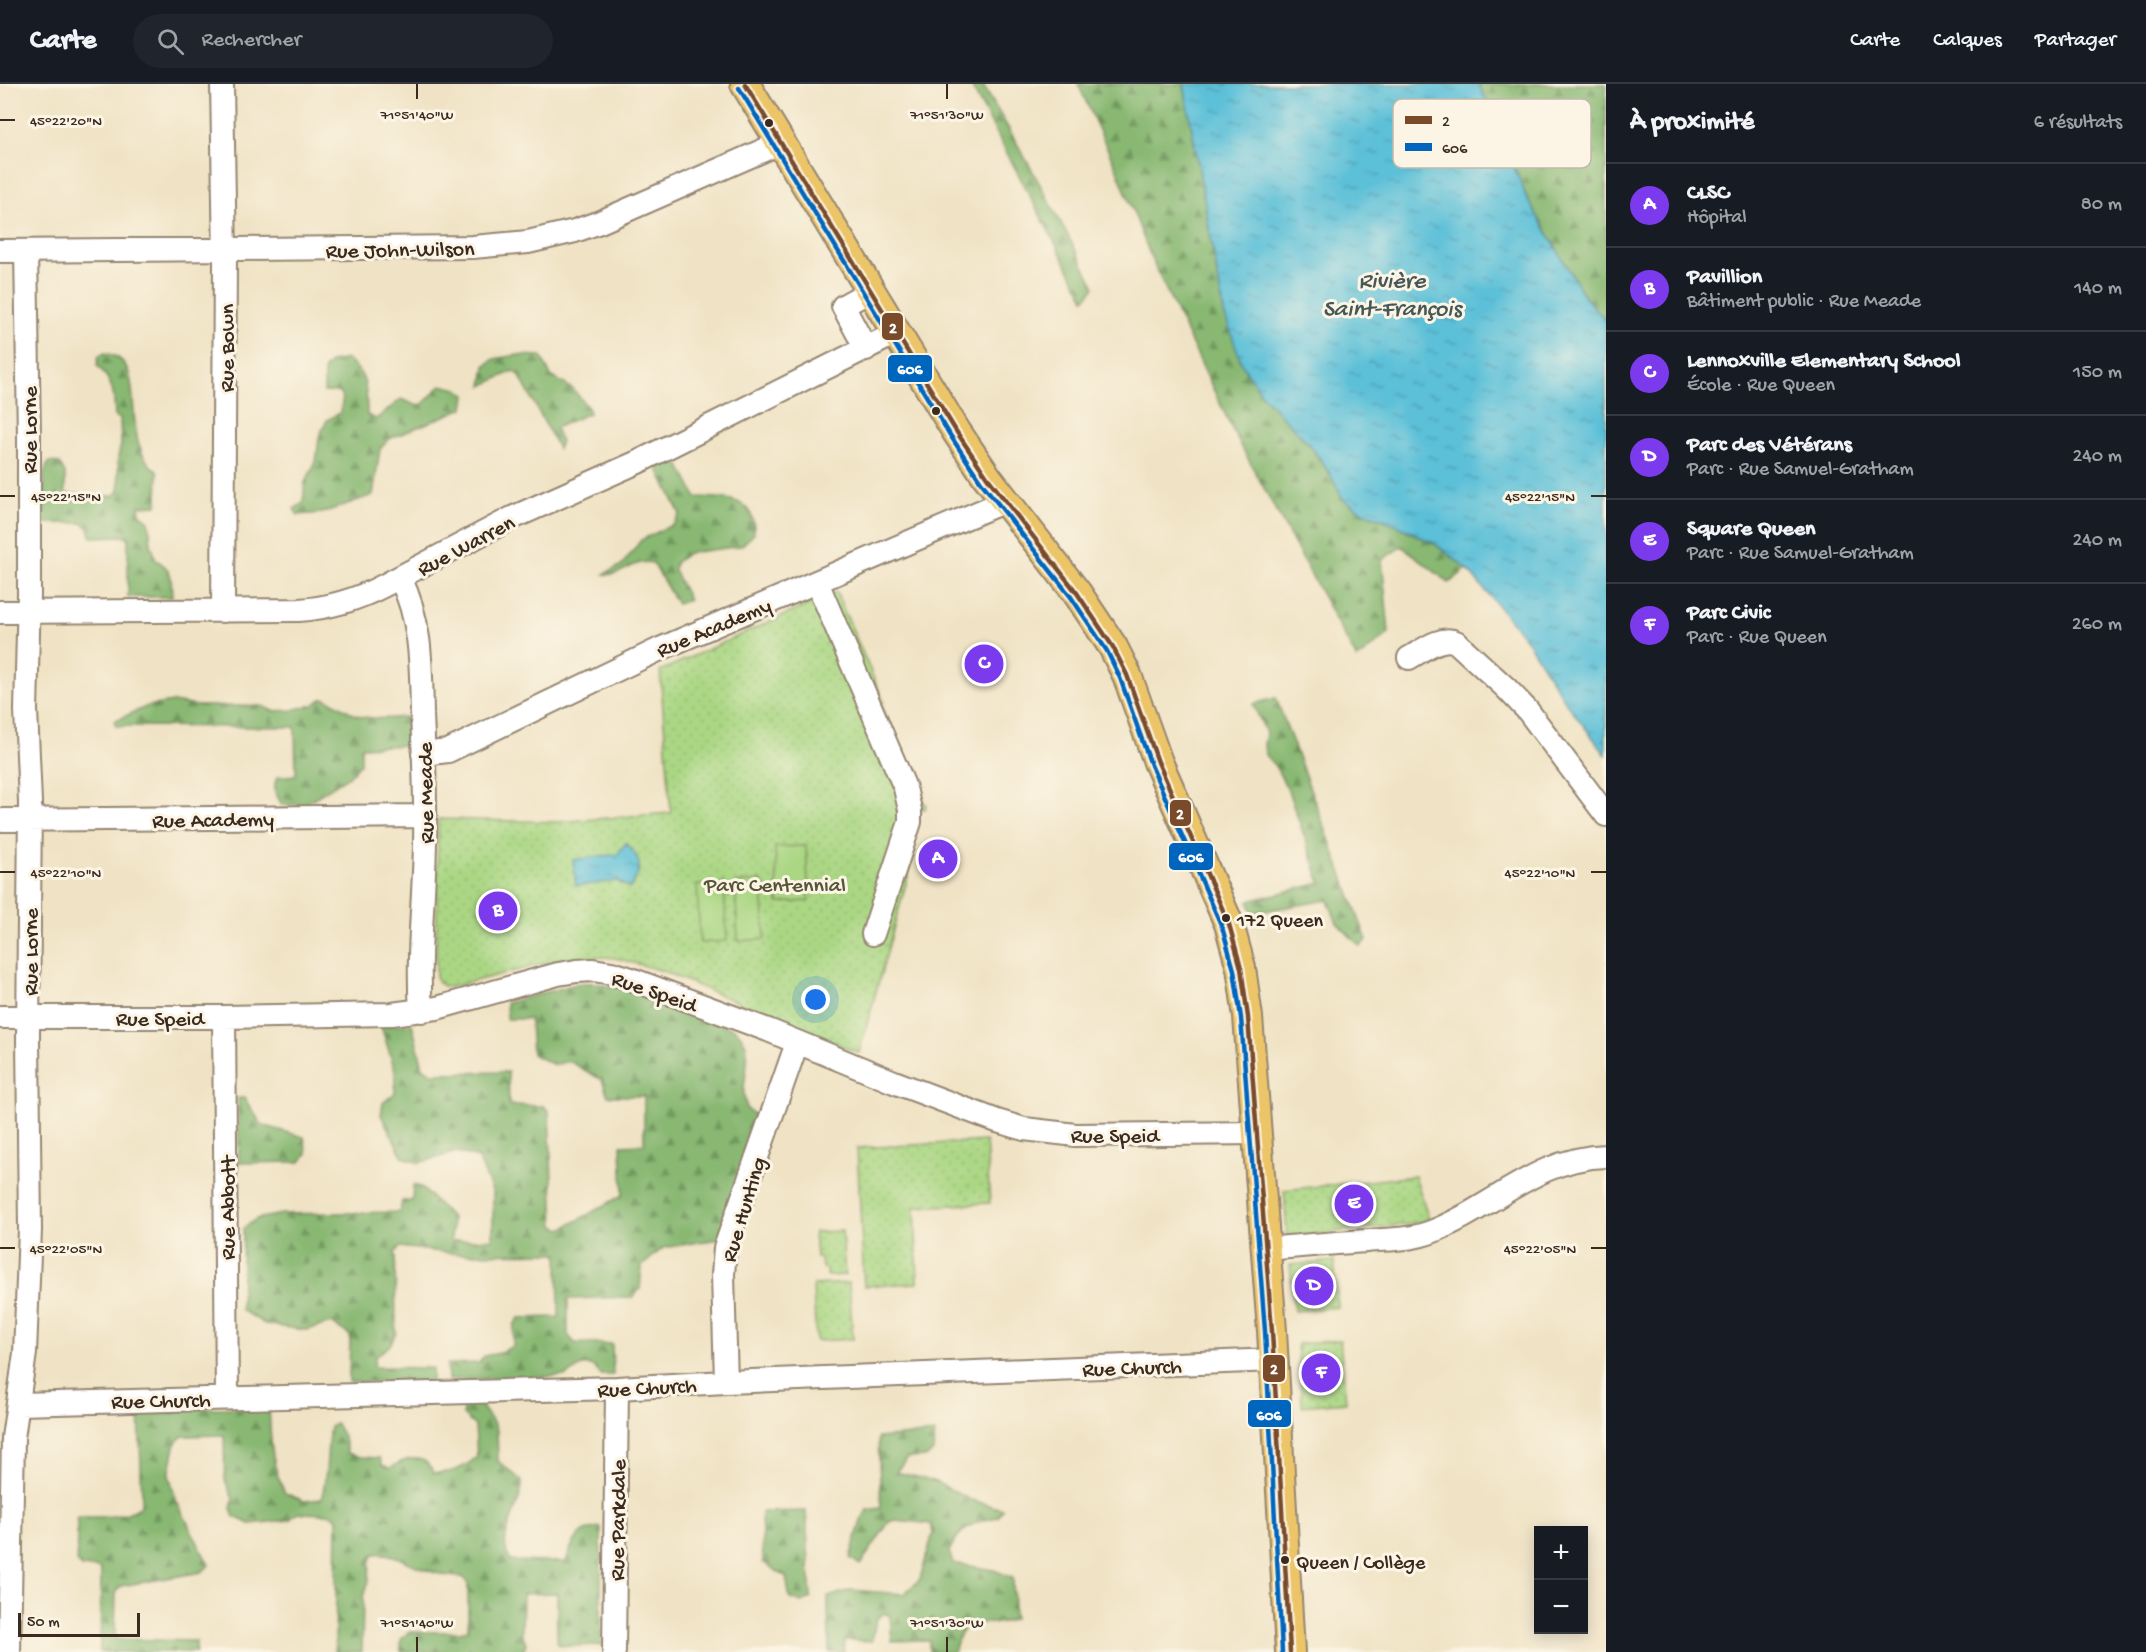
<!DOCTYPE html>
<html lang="fr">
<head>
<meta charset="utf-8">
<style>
  :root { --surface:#171b24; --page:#20242c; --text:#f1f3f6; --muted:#9ea1a6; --line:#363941; --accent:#7c3aed }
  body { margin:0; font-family:"Gochi Hand",sans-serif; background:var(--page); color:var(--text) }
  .controls { position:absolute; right:18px; bottom:18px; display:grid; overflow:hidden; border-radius:0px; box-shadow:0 3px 15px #0003 }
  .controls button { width:54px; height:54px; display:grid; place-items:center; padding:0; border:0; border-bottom:2px solid var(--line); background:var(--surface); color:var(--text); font:30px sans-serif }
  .scale { position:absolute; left:18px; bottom:15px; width:122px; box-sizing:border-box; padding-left:6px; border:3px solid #3b2a1e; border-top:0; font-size:16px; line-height:21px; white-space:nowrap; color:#3b2a1e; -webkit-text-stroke:4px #fcf5e5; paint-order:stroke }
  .you { position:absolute; left:816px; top:916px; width:21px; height:21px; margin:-15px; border:4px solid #fff; border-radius:50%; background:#1a73e8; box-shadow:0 0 0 9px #1a73e833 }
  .badge { display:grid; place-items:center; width:39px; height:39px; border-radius:50%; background:var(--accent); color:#fff; font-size:20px; font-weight:700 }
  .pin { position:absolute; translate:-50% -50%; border:3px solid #fff; box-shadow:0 2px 6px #0006 }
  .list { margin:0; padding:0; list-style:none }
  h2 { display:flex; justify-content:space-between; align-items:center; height:78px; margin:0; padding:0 24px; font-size:26px }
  h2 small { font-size:20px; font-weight:400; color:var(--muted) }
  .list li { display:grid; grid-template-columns:39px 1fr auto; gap:18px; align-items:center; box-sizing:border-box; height:84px; padding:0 24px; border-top:2px solid var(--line) }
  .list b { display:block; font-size:22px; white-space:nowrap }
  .list p { margin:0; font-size:20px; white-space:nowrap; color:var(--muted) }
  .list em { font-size:20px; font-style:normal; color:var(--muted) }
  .icon { flex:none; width:33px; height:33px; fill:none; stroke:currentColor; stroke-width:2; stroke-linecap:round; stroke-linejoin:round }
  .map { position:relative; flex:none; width:1606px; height:1568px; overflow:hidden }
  header { display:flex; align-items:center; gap:36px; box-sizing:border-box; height:84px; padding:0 30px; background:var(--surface); border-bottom:2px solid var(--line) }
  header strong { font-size:28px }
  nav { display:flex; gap:33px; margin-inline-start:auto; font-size:21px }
  .search { width:420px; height:54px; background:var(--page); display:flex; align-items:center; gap:15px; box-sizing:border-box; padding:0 21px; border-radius:33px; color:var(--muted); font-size:22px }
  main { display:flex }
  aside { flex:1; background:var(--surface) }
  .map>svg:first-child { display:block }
</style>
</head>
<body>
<header>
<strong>Carte</strong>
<div class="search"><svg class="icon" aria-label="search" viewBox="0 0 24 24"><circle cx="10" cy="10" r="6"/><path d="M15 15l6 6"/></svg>Rechercher</div>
<nav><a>Carte</a><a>Calques</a><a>Partager</a></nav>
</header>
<main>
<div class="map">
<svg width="1606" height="1568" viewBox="0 0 1606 1568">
  <defs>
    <pattern id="grass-dots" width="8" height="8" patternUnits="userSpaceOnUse" patternTransform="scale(1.5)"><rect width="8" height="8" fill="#abd784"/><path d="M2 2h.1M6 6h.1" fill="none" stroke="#94b972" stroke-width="1.8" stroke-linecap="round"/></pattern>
    <pattern id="forest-firs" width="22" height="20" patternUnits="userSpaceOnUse" patternTransform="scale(1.5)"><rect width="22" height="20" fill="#88b872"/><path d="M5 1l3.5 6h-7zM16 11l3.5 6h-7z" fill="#70965d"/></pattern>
    <pattern id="water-ripples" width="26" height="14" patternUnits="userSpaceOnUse" patternTransform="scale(1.5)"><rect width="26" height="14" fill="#5bc0d8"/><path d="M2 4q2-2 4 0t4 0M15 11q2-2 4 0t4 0" fill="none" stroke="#4c9caf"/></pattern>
  </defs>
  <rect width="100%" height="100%" fill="#fcf5e5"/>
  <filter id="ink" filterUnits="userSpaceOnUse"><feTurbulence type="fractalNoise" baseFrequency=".0167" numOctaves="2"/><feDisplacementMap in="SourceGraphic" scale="12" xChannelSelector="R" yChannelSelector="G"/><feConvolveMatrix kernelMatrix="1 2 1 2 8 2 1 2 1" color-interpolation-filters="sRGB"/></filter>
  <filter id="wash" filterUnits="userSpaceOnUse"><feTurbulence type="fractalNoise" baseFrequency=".008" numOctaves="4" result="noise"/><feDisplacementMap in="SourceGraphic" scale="24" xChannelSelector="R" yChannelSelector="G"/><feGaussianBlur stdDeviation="1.35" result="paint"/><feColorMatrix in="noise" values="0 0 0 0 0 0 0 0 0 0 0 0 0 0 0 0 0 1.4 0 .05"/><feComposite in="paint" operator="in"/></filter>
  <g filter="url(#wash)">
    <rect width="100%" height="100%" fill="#f0e3c5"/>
    <path fill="url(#grass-dots)" stroke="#738051" stroke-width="1.5" d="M836,508L884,618L881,620L924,719L926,720L925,725H918L908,792L859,969L660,886L615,874L603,873L566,874L451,903C442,903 436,900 436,890L438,735L557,738L671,729L660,587Z
      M986,1057L990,1119L915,1123L918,1199L864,1202L857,1064Z
      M1415,1092L1429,1135L1411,1140L1287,1153L1284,1106Z
      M842,1147L845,1191L827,1192L826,1184H822L821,1174H816L814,1148Z
      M1334,1177L1338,1223L1294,1227L1290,1181Z
      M849,1199L853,1255L816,1257L813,1201Z
      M1340,1256L1346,1318L1302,1322L1297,1260Z"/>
    <path fill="url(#forest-firs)" stroke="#627148" stroke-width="1.5" d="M970,0H982C1022,66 1059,134 1095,203L1085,215Z
      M1078,0H1184L1224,229L1263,312L1310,361L1330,390L1343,415L1363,428L1388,437L1435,460L1467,485L1449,499L1402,462L1382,476L1389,549L1357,575L1235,351L1152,176L1118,88Z
      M1478,0H1606V237L1585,213L1527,114L1487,17Z
      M105,269C109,270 115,271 118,274C146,292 119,361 158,388L157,421L139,422L140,430L149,437L151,460L156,476C174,486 171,494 172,513H128V452L91,453L89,444L82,439H44V388L49,378L59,379L65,389V408L68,410L112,412L119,408L118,373L121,361L120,334L115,333C114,309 114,299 97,281L99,271Z
      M517,271L541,272L551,292L573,305L589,325V329L555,344L561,358L558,364L519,291L513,287L482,302L485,282L494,275Z
      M347,275C369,292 366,306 367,331L376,335L401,315L415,321L423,320L441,301L458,305L466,311L464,324L389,355L380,365L373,411L322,429L298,431L294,425L303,419L305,398L313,384L317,371L319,353L327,336L340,329L343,314L339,308H324V285L331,278Z
      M676,374L696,413C725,414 756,412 754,450L741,462L688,469L675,479L674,486L689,516L677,520L653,479C634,474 622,494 604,490L622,481L641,456L674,440L680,430L657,383Z
      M323,614C335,618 343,624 354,630C369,637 396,634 413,632V661L361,663V679L349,692L305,720L282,721C276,711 272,704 277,693L296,691L295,643L116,642L114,637L148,622L173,618L197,622H262L273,627L292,626L313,621Z
      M1276,614L1367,856L1360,862L1337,839L1328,816L1253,829L1248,817L1321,799L1287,704L1275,682L1265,671L1264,660L1266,649L1253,620Z
      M580,899H594L625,905L735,945C755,963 745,983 744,1005C743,1012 746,1019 747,1025L762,1036L718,1155L663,1164L642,1182L640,1205L633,1213L568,1215V1251L575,1259L612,1260L613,1291H601L595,1284L585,1280L565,1292L448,1296L447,1280L479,1279L484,1272L500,1269L513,1262L514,1241L519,1234L559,1233L558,1169L459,1170L400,1163L395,1168L396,1249L390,1261L375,1273L374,1283L432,1284V1296L349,1298L350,1251L331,1239L307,1246L289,1244L265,1240L241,1226L243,1145L256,1135L282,1130L400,1128L402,1117H412L413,1101L421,1103L452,1134L451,1157L493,1155V1109L478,1074L457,1068L419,1079L403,1073L381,1031L383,1019L395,1009V986L381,942L412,940L423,983L432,989L508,988L509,1021L543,1022L549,1027L554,1142L562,1145L623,1111L621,1061L644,1060V1012H608L602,996L569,977L554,981L532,970L530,935H507L506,919Z
      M238,1014H244L262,1041L304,1053L307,1069L301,1078L239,1079Z
      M462,1317H478L492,1337L497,1347L498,1377L522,1397C524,1421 493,1453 511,1477L566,1478C571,1458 580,1444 601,1443V1561L566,1562L557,1560V1509L523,1510L522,1549L526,1559L523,1568H401V1556L408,1548H460L468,1546V1500L463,1493C450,1493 437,1490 424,1485C407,1479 392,1467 374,1470L370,1478L369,1496L363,1513L362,1568H335L337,1434L329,1430L298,1429L289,1436L250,1440L234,1433L231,1424L233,1415L225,1396L224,1351L183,1352L176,1358L169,1391L176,1416L209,1481L202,1488L121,1502L116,1507L115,1555L196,1557V1568H100L101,1488L100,1484L81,1483L77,1477V1433C99,1433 121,1435 140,1423L142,1415L139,1326L269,1323C271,1355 270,1379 285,1409L304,1417L321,1415C328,1393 326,1367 330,1343L336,1340L344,1354L347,1369L361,1373L380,1374L382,1381L390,1384C399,1378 413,1371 424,1377C428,1379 432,1386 435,1389C452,1389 464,1384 477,1373L475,1342L463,1331Z
      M935,1349L933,1367L927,1373L907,1374L896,1388L934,1397L971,1416L1003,1425L998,1433C974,1437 959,1444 949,1468L953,1479L994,1486L1013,1494L1014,1534C999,1542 985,1538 968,1540L959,1551L954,1568H929V1556L892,1557L890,1532L884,1529L876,1536L872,1557L845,1556L844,1568H829L828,1513L850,1506L904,1510L920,1495L933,1449L931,1440L895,1436L889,1438L860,1481L850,1474L861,1437L867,1426L881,1424L878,1354Z
      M806,1427L811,1514L801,1518L790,1515L786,1493L763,1478L761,1428Z"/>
    <path fill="#abd784" stroke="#738051" stroke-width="1.5" d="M806,762L809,817L778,819L775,763Z
      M762,797L765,855L738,857L735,799Z
      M724,799L727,857L700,859L697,801Z"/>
    <path fill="url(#water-ripples)" stroke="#4b757b" stroke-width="1.5" d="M1184,0H1478L1487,17L1527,114L1585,213L1606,237V671L1567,620L1525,554L1467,485L1435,460L1388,437L1363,428L1343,415L1330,390L1310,361L1263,312L1242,281L1224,229Z
      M626,759C643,777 643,785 630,804L617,797L576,802L573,776L618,770Z"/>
  </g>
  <g filter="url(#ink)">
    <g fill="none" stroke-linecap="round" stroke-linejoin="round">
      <defs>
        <path id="minor" d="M222,0L225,176L223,527
          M0,167L473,163L528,158L575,147L600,138L780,59
          M866,265L843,222L870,207
          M400,494C422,537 421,584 422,631C424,674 426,716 425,759C424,815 417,871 421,927
          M817,498L905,704L910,726V738L873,850
          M0,528L299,526C329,524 356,516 383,502L512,434L638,378L896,249
          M1409,574C1422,567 1441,551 1456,558L1506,604L1528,627L1606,731
          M423,670L448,667L660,565L1005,417
          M0,736L425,732
          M0,933H224L392,930L437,924L558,890L577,887L593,886L612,889L631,895L768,946L894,998L997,1037L1024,1045L1076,1051L1257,1049
          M224,933L227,1314
          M1266,1165C1300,1162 1334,1159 1367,1157C1388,1155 1411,1156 1431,1148C1493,1124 1536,1074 1606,1072
          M726,1298L723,1191L725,1164L797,959
          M19,1320L617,1304L726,1298L1274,1276
          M9,1568L13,1354L25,1269L30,1146L28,954L30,718L26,626L29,510V353L26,167
          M614,1568L617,1304"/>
        <path id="major" d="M745,0L956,347L987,393L1077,509L1113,563L1127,591L1158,678L1229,840L1241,884L1248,933L1272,1247L1290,1568"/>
      </defs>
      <use href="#minor" stroke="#968672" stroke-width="26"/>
      <use href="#major" stroke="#968672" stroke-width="32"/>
      <use href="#minor" stroke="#fff" stroke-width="22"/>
      <use href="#major" stroke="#edc569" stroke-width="28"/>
      <defs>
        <path id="bus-1" d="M745,0L956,347L987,393L1077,509L1113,563L1127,591L1158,678L1229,840L1241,884L1248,933L1272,1247L1290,1568"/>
        <path id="bus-2" d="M739,4L950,351L981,398L1071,513L1107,567L1120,594L1151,681L1222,843L1234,886L1241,934L1265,1247L1282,1568"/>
      </defs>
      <use href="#bus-1" stroke="#fcf5e5" stroke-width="9"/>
      <use href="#bus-2" stroke="#fcf5e5" stroke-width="9"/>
      <use href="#bus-1" stroke="#7a4b2a" stroke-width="4.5"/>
      <use href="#bus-2" stroke="#0065bd" stroke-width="4.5"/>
    </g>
  </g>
  <path fill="none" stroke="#3b2a1e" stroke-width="2" d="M417,0V15M947,0V15M0,36H15M0,412H15M1591,412H1606M0,788H15M1591,788H1606M0,1164H15M1591,1164H1606M417,1553V1568M947,1553V1568"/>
  <g fill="#3b2a1e" stroke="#fcf5e5" stroke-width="2">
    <circle cx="769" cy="39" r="5"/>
    <circle cx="936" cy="327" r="5"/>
    <circle cx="1226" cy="834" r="5"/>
    <circle cx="1285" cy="1476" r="5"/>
  </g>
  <g text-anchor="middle" stroke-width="6" stroke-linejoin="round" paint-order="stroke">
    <g font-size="20" fill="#3b2a1e" stroke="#fcf5e5" text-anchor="start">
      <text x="1237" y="842">172 Queen</text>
      <text x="1296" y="1484">Queen / Collège</text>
    </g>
    <g font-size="22" fill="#3b2a1e" stroke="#fcf5e5">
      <text transform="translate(400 164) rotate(-1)" y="8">Rue John-Wilson</text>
      <text transform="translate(225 264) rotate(-90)" y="8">Rue Bown</text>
      <text transform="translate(28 346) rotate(-90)" y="8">Rue Lorne</text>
      <text transform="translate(465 460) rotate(-28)" y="8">Rue Warren</text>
      <text transform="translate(713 542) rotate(-23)" y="8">Rue Academy</text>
      <text transform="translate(424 709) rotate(-91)" y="8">Rue Meade</text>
      <text transform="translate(213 734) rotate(-1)" y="8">Rue Academy</text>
      <text transform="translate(29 868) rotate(-90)" y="8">Rue Lorne</text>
      <text transform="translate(655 906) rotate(19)" y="8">Rue Speid</text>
      <text x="160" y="941">Rue Speid</text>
      <text x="1115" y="1058">Rue Speid</text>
      <text transform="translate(226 1124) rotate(-90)" y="8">Rue Abbott</text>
      <text transform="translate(742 1125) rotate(-73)" y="8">Rue Hunting</text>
      <text transform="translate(1132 1282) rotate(-2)" y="8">Rue Church</text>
      <text transform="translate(647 1302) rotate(-3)" y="8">Rue Church</text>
      <text transform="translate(161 1315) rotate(-1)" y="8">Rue Church</text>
      <text transform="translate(616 1436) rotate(-89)" y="8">Rue Parkdale</text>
    </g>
    <g font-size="22" fill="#575538" stroke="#fcf5e5">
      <text x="775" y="807">Parc Centennial</text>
    </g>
    <g font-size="24" font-style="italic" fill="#455756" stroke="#fcf5e5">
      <text x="1392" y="203">Rivière<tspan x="1392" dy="28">Saint-François</tspan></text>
    </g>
  </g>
  <rect x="1393" y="15" width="198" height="69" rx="9" fill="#fcf5e5" stroke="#c2b8a9" stroke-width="1.5"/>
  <rect x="1405" y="32" width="27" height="8" fill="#7a4b2a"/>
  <rect x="1405" y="59" width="27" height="8" fill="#0065bd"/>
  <g font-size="16" fill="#3b2a1e">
    <text x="1442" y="42">2</text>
    <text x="1442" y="69">606</text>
  </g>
  <g font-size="15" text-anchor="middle" fill="#3b2a1e" stroke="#fcf5e5" stroke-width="6" stroke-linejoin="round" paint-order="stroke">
    <text x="417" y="35">71°51'40"W</text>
    <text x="947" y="35">71°51'30"W</text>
    <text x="66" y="41">45°22'20"N</text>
    <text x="66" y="417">45°22'15"N</text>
    <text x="1540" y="417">45°22'15"N</text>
    <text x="66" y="793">45°22'10"N</text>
    <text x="1540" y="793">45°22'10"N</text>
    <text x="66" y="1169">45°22'05"N</text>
    <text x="1540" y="1169">45°22'05"N</text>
    <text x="417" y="1543">71°51'40"W</text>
    <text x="947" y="1543">71°51'30"W</text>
  </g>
  <g stroke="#fcf5e5" stroke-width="2">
    <rect x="881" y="228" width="23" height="29" rx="6" fill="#7a4b2a"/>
    <rect x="887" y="270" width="46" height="29" rx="6" fill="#0065bd"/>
    <rect x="1169" y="715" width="23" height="28" rx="6" fill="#7a4b2a"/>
    <rect x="1168" y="758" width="46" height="29" rx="6" fill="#0065bd"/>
    <rect x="1262" y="1270" width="24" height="29" rx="6" fill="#7a4b2a"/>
    <rect x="1247" y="1315" width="45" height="29" rx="6" fill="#0065bd"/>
  </g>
  <g font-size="16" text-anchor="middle" font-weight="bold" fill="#fff">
    <text x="893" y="249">2</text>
    <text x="910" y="290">606</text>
    <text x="1180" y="735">2</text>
    <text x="1191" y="778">606</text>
    <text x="1274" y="1290">2</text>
    <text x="1269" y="1336">606</text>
  </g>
</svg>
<div class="controls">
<button>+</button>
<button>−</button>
</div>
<div class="scale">50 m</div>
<div class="you"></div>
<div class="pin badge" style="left:938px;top:775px">A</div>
<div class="pin badge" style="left:498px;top:827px">B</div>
<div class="pin badge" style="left:984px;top:580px">C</div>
<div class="pin badge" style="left:1314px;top:1202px">D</div>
<div class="pin badge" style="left:1354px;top:1120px">E</div>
<div class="pin badge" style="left:1321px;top:1289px">F</div>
</div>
<aside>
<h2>À proximité<small>6 résultats</small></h2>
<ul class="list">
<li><span class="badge">A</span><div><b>CLSC</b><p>Hôpital</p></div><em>80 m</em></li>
<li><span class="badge">B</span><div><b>Pavillion</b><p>Bâtiment public · Rue Meade</p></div><em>140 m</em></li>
<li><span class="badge">C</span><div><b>Lennoxville Elementary School</b><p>École · Rue Queen</p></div><em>150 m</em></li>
<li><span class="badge">D</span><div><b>Parc des Vétérans</b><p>Parc · Rue Samuel-Gratham</p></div><em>240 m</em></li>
<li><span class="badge">E</span><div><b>Square Queen</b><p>Parc · Rue Samuel-Gratham</p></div><em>240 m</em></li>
<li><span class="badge">F</span><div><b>Parc Civic</b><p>Parc · Rue Queen</p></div><em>260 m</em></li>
</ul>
</aside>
</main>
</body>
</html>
